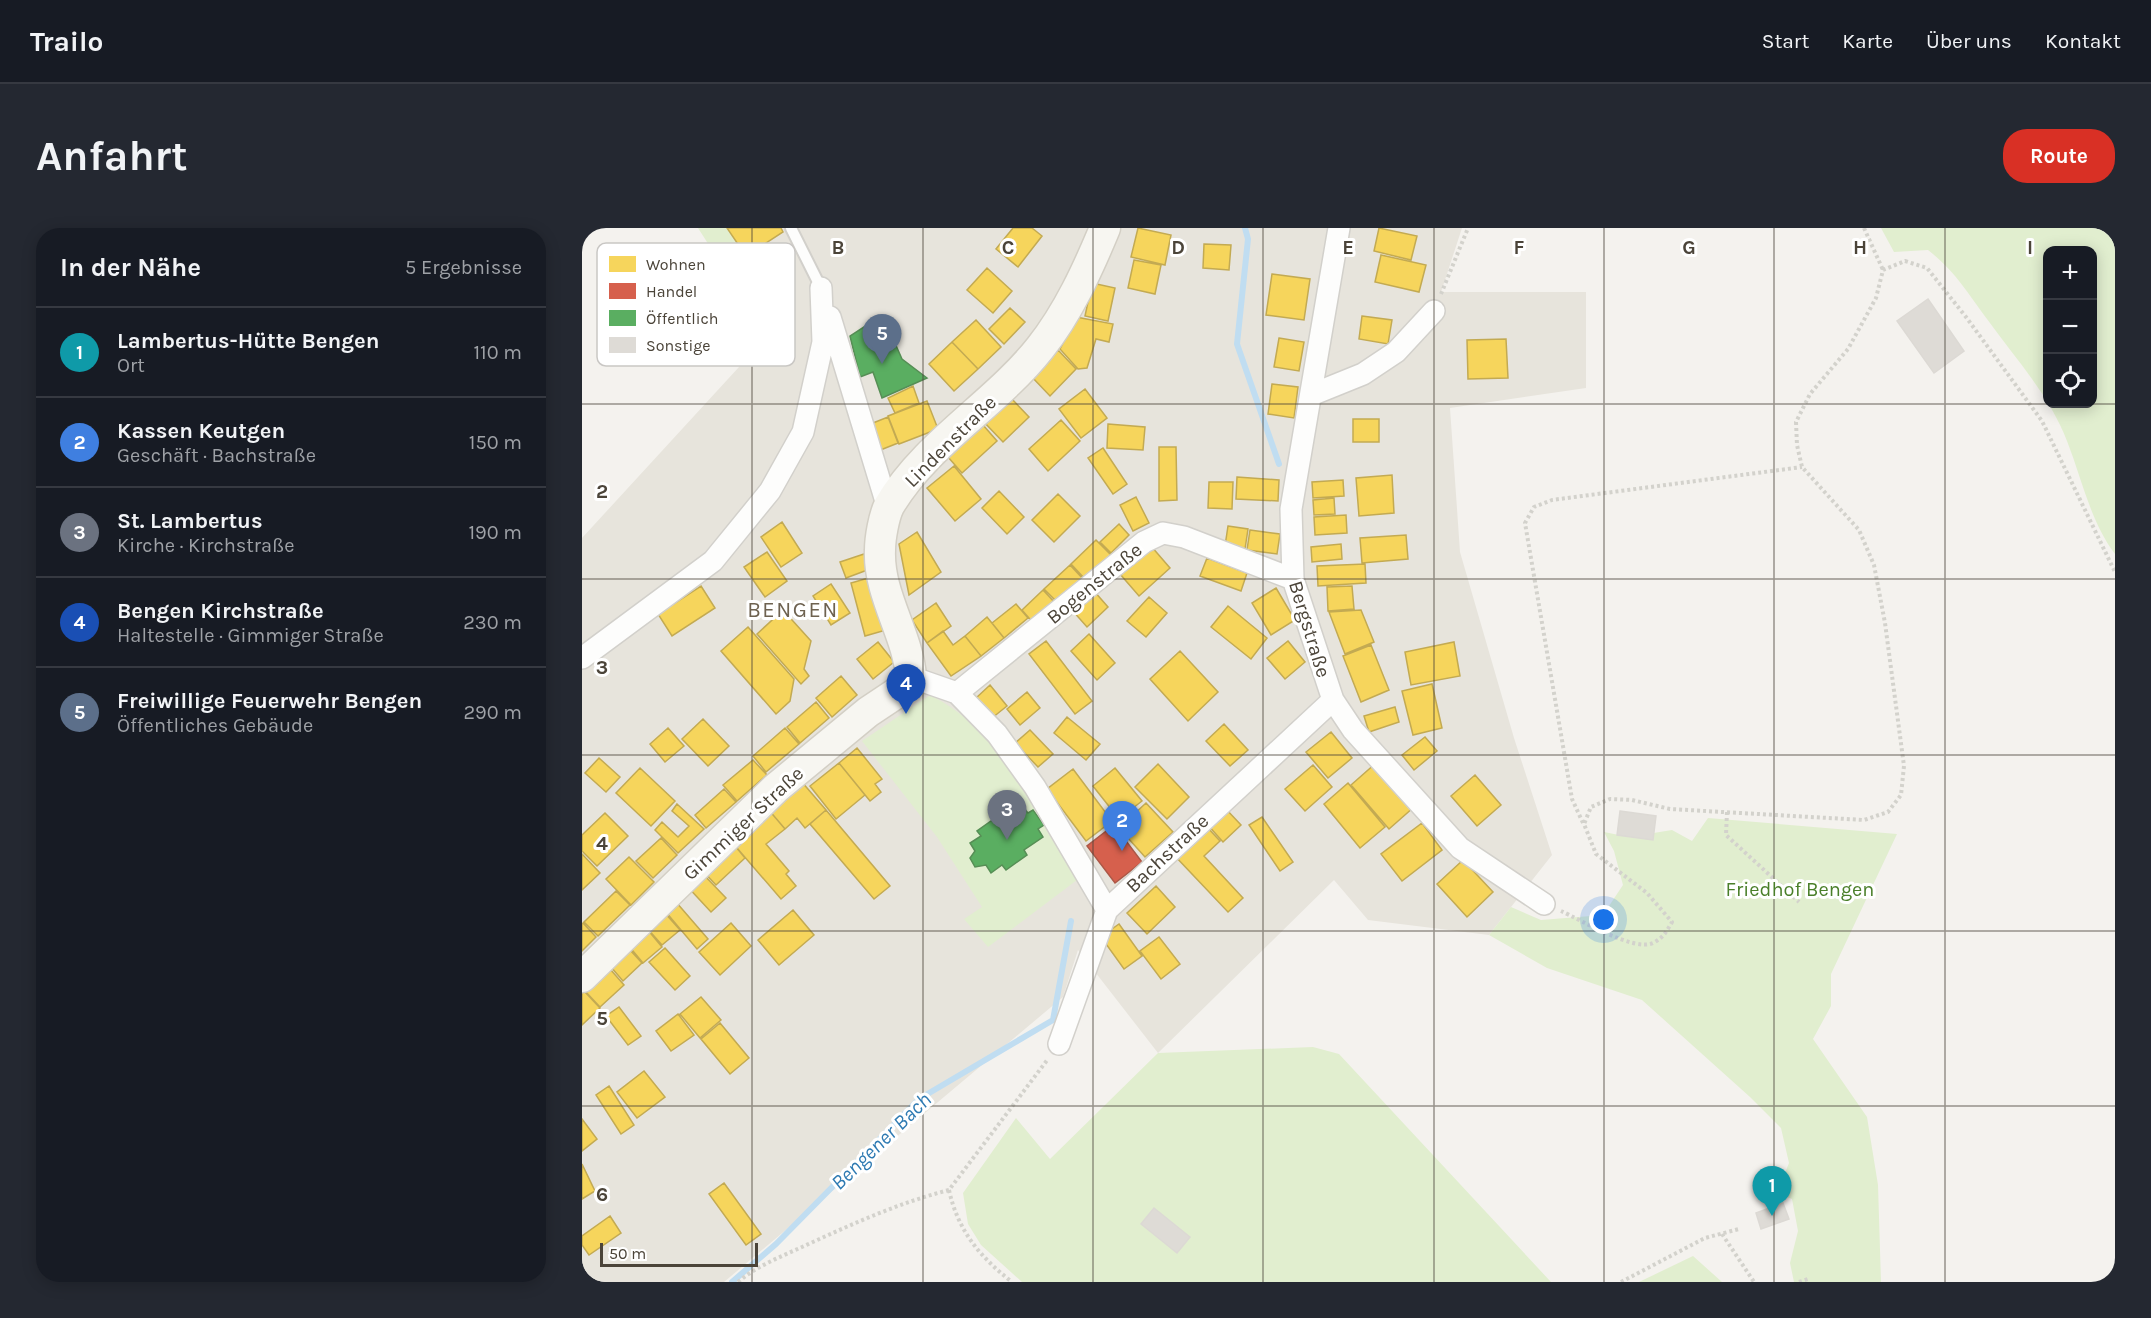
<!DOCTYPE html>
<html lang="de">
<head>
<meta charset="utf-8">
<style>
  :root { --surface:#171b24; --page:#242831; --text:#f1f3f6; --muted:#9ea1a6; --line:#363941; --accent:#d93025 }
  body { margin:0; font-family:Karla,sans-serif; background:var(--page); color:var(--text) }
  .controls { position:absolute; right:18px; top:18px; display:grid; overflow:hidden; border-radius:12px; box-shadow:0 3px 15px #0003 }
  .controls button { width:54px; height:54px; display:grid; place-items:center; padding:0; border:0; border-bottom:2px solid var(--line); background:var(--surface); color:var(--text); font:30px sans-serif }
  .scale { position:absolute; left:18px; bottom:15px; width:158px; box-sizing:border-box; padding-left:6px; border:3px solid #4b4439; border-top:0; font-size:16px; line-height:21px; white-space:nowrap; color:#4b4439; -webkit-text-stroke:4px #fff; paint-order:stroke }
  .you { position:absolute; left:1022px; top:692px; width:21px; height:21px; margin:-15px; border:4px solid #fff; border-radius:50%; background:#1a73e8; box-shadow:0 0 0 9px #1a73e833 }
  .badge { display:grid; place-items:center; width:39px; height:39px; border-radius:50%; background:var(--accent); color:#fff; font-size:20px; font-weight:700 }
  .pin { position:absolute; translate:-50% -50px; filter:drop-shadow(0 2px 3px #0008) }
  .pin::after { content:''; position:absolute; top:32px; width:21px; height:18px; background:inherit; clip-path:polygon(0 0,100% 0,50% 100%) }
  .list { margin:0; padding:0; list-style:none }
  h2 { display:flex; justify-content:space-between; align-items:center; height:78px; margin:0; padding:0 24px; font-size:26px }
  h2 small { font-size:20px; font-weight:400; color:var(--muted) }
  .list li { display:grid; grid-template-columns:39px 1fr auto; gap:18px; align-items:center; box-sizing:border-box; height:90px; padding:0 24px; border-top:2px solid var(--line) }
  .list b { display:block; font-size:22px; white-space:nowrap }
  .list p { margin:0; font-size:20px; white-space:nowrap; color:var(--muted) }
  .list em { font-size:20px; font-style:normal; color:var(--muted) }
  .icon { flex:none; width:33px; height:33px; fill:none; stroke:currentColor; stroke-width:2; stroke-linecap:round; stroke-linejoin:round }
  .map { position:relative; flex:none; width:1533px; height:1054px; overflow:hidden; border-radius:24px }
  header { display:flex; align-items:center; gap:36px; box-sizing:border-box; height:84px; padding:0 30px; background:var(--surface); border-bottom:2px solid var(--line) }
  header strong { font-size:28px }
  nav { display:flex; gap:33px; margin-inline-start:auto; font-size:21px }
  .intro { display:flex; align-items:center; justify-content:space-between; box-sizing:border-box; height:144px; padding:0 36px }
  h1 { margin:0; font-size:42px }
  .button { padding:15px 27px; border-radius:24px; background:var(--accent); color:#fff; font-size:21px; font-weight:700 }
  main { display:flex; gap:36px; padding:0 36px }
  aside { flex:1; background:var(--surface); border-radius:24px; box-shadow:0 3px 15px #0003 }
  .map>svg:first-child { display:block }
</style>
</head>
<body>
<header>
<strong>Trailo</strong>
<nav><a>Start</a><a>Karte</a><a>Über uns</a><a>Kontakt</a></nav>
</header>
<div class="intro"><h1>Anfahrt</h1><a class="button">Route</a></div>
<main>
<aside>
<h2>In der Nähe<small>5 Ergebnisse</small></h2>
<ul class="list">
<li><span class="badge" style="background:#0f9aa8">1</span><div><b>Lambertus-Hütte Bengen</b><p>Ort</p></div><em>110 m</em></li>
<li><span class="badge" style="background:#3f7fe0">2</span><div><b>Kassen Keutgen</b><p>Geschäft · Bachstraße</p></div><em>150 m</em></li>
<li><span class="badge" style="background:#6b7280">3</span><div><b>St. Lambertus</b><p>Kirche · Kirchstraße</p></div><em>190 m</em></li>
<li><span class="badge" style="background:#1a4fb4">4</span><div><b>Bengen Kirchstraße</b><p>Haltestelle · Gimmiger Straße</p></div><em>230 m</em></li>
<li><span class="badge" style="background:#5c6f8a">5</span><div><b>Freiwillige Feuerwehr Bengen</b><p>Öffentliches Gebäude</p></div><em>290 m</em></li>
</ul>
</aside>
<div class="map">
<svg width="1533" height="1054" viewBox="0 0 1533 1054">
  <rect width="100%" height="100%" fill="#f4f2ee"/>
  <path fill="#e7e4dc" d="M145,0H880L859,64H1004V160L868,180L878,324L932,510L970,627L907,707L786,692L752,652L576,825L496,722L481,769L142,1054H0V310L203,89Z"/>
  <path fill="#e1eecf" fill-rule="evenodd" d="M116,0H145L203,89L186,109Z
    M1299,0H1533V326C1508,293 1500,251 1485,213C1468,168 1433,130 1405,91C1385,64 1373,43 1346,22L1312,24ZM1466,22H1510V176H1466Z
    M348,467C422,504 456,583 495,652L406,719L382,691L400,679L355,609L280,513Z
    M1126,590L1315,606L1249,746V778L1231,811L1285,889L1296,957L1299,1054H1212L1208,1035L1216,1003L1210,971L1195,965L1207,935L1199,900L1168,869L1060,772L965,740L907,707L929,679L959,692L1021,687L1041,657L1032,623L1022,604L1047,609L1090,602L1110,613Z
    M731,819L757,826L969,1054H440L399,1017L386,996L381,965L434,890L468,931L576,825Z
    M1111,1028L1140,1054H1057Z"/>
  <path fill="#f6d55c" stroke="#c3aa52" stroke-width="1.5" d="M145,0H199L201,4L164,28Z
    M431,0H450L460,8L436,39L414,21Z
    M556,0L589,7L583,37L549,29Z
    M797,0L835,8L829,32L792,23Z
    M622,16L649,17L647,42L621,40Z
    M799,27L844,37L837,64L793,54Z
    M552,32L579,37L573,66L546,60Z
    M405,40L430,63L411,85L385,62Z
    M690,46L728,51L722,92L684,87Z
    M510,55L533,60L526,93L503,88Z
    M428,80L443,94L422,116L407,101Z
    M780,88L810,92L806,116L777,111Z
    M494,89L531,96L527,114L514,111L505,140L496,141L478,121Z
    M394,92L419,119L396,141L370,114Z
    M697,110L722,114L717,143L692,139Z
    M924,111L926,150L886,151L885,112Z
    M370,114L396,141L372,163L347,136Z
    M476,122L494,141L468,168L449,148Z
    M690,156L716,159L712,190L686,186Z
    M331,158L337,175L313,185L306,170Z
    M503,161L525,190L499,210L477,181Z
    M428,169L447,189L421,214L401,193Z
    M345,173L356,201L317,216L306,188Z
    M306,189L316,215L296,223L286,197Z
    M771,191H797V214H771Z
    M479,192L498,213L466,243L447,221Z
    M526,196L563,199L561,222L525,220Z
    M401,197L415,213L380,245L366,229Z
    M577,219H594L595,272L577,273Z
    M521,220L545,256L531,266L506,230Z
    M372,238L399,271L373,293L345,260Z
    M810,247L812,285L777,288L774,250Z
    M655,249L697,252L696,273L654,271Z
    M761,252L762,268L731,270L730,254Z
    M627,254H651L650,281L626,280Z
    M417,263L442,289L425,306L400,280Z
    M476,266L498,288L472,314L450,292Z
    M554,269L567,295L551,303L538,277Z
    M752,270L753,286L732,287L731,272Z
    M764,287L765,305L733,307L732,289Z
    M200,294L220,325L199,339L179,309Z
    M537,296L547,307L529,325L518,314Z
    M646,298L666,301L663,321L643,318Z
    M668,302L698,306L695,326L665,322Z
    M335,304L359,344L327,367L317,316Z
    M824,307L826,331L780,335L778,310Z
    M514,312L529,327L503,351L489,336Z
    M759,316L760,331L730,334L729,319Z
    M569,318L588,340L557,368L538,346Z
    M185,324L205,353L183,369L162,339Z
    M282,326L288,341L264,350L258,334Z
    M625,330L665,345L659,363L618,348Z
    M783,336L784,355L736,358L735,338Z
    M488,337L502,352L477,376L462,361Z
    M290,349L304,402L283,408L269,355Z
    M249,356L268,385L249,397L231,368Z
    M119,358L133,380L90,408L76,386Z
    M770,358L772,381L746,383L745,359Z
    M694,360L713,392L689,407L670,375Z
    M461,362L475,377L453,397L440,382Z
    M512,363L526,379L505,399L490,382Z
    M567,369L585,385L564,409L545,393Z
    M354,375L369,398L345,415L330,392Z
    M434,376L446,390L422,410L410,395Z
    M646,378L685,410L669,431L629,399Z
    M201,382L229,413L222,441L227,448L219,456L175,406Z
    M779,382L792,414L763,426L747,384Z
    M405,389L422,410L399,428L383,408Z
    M166,399L212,451L208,473L194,486L139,423Z
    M361,403L371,417L383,408L399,428L369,448L345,415Z
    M507,406L533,435L515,452L489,423Z
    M464,413L510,473L493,486L447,426Z
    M706,413L723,434L703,451L685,430Z
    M296,414L312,434L291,451L275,431Z
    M872,414L878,448L829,457L823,424Z
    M789,417L807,462L779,474L761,428Z
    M598,423L636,464L606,493L568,451Z
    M259,448L275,467L250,489L234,470Z
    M850,456L860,500L831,507L820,463Z
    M408,457L425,478L410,490L394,470Z
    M445,464L458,480L438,497L425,481Z
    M234,474L247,490L218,515L205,499Z
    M813,479L817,494L787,504L782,488Z
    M485,489L518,516L504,532L472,505Z
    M121,491L147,518L126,538L100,511Z
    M642,496L666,522L648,538L624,513Z
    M86,500L102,518L83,534L68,516Z
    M203,500L217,516L184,544L171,528Z
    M448,502L471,526L456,539L433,515Z
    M749,504L770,530L746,550L724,524Z
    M843,509L855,523L832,542L820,527Z
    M275,520L300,551L293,556L299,564L288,573L257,535Z
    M17,530L38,549L24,564L3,545Z
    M171,532L185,547L155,573L141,557Z
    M257,535L283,567L254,591L228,558Z
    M794,535L832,579L807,601L769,557Z
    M576,536L607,569L585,591L553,559Z
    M731,537L750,559L723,583L703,561Z
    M58,540L93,573L69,598L34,565Z
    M533,540L560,573L537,591L511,558Z
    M491,541L530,593L504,613L465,561Z
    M893,547L919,577L895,598L869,568Z
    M219,553L244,582L223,600L215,590L203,601L186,581Z
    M766,555L803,599L778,620L742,576Z
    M142,561L154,574L124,600L113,587Z
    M564,575L591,604L563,629L537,600Z
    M95,576L122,601L96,625L73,602L80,594L96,609L107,598L90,583Z
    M643,580L659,597L641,614L625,596Z
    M186,581L203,601L184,616L207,643L204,646L214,658L199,671L149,613Z
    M244,582L308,658L292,671L228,596Z
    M23,585L46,608L15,638L0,623V607Z
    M680,589L711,634L698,643L667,597Z
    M840,595L860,622L820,653L799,626Z
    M624,598L638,613L622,628L661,670L646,684L592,627Z
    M79,610L95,627L71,650L54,633Z
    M149,613L163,630L134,657L119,641Z
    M0,626L18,645L0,662Z
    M47,629L72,654L49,677L24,651Z
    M881,632L911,664L885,689L855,656Z
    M119,644L144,670L129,684L104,657Z
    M574,658L593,679L565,706L545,685Z
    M34,663L48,677L16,708L2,694Z
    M94,674L126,711L115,721L83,683Z
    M211,682L232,707L197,737L176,712Z
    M82,684L98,702L80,717L64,699Z
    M1,695L14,709L0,723V696Z
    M149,695L169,718L138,747L117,724Z
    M537,696L560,728L542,741L519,709Z
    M65,701L80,719L61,735L46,717Z
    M577,709L598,736L579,751L558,723Z
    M83,720L108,748L93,762L67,734Z
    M48,722L60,735L41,753L29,739Z
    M28,741L42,757L18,779L3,763Z
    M2,763L18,780L0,797V766Z
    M119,769L139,792L118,810L98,786Z
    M37,779L59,808L46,817L24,788Z
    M96,786L112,807L89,823L74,803Z
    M138,795L167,830L148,846L119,811Z
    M62,843L83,869L55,890L35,864Z
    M27,858L52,897L39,906L14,867Z
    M0,891L15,911L0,923Z
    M0,936L13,963L0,971Z
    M142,955L179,1006L164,1017L127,966Z
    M28,988L39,1005L7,1027L0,1017V1008Z"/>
  <path fill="#d6604d" stroke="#ac5847" stroke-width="1.5" d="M532,597L560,634L533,655L505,618Z"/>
  <path fill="#5aae61" stroke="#568e55" stroke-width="1.5" d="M291,93L308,115L312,113L320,131L345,150L300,170L291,144L278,149L268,108Z
    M440,578L446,585L451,582L462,597L456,601L461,609L442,622L445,627L424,642L420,637L409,645L404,637L393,639L388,630L393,623L388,615L399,608L395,603L416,588L420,593Z"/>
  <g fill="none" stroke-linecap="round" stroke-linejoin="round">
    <path stroke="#c0ddf1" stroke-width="6" d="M663,0L666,11L655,116L697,236
      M150,1054L194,1016L337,871L471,792L489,693"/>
  </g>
  <path fill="#dedbd6" stroke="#dcd9d4" stroke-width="1.5" d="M1346,71L1382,123L1352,145L1315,93Z
    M1038,583L1074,588L1071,612L1035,607Z
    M1201,975L1207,991L1179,1001L1174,985Z
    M572,980L608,1009L595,1025L559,996Z"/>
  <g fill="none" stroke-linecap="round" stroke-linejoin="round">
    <defs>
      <path id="lane" d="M209,0L239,60"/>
      <path id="street" d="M757,0L709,281L711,351L751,472L771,502L878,620L962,676
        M248,89L306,280
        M729,167L781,146L814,124L852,83
        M0,430L131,333L188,263L221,204L241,114L239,60
        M329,449L375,465L562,314L581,305L602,309L711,351
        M375,465L415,506L453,559L525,682
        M477,816L525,682L751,472"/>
      <path id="secondary" d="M0,749L194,560L286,484L316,464L329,449C326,406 296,367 298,322C298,310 302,288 307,278C343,216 414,176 458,120C486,85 506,41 523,0"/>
    </defs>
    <use href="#lane" stroke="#d2d0cb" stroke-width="14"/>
    <use href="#street" stroke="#d2d0cb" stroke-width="24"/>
    <use href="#secondary" stroke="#d3cfc5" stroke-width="33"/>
    <path stroke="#d3d2cc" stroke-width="4" stroke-dasharray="3 3" stroke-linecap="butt" d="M1282,0L1301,42
      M859,66L886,0
      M1145,584L1144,607L1217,674
      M1001,595L990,571L943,295L952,279L970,272L1220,239
      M979,683C999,692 1052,724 1071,715C1081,710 1085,703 1090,694L1065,665L1014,626L1002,596L1009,579L1028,571L1050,572L1088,581L1282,592L1306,584L1319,567L1322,538L1303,395L1292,337L1277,302L1220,239L1215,217L1214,194L1228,166L1266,121L1294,70L1301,42L1323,33L1345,40L1384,89L1460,193L1533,344
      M367,962C376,1003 398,1029 430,1054
      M1140,1006L1172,1054
      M156,1054C175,1038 198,1029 220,1019C268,997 316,975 367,962L466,831
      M1039,1054L1123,1010L1157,1001
      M1217,1054L1226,1051"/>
    <use href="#lane" stroke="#fdfdfc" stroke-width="10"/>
    <use href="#street" stroke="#fdfdfc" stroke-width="21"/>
    <use href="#secondary" stroke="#f7f6f1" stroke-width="30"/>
  </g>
  <path fill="none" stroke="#4b4439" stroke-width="1.5" stroke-opacity="0.55" d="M170,0V1054M341,0V1054M511,0V1054M681,0V1054M852,0V1054M1022,0V1054M1192,0V1054M1363,0V1054M0,176H1533M0,351H1533M0,527H1533M0,703H1533M0,878H1533"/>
  <g text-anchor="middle" stroke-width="6" stroke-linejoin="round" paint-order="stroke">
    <g font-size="20" fill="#4b4439" stroke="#fff">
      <text transform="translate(368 213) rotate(-45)" y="7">Lindenstraße</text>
      <text transform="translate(512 355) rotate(-39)" y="7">Bogenstraße</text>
      <text transform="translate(728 401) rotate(73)" y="7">Bergstraße</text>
      <text transform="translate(161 595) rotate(-43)" y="7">Gimmiger Straße</text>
      <text transform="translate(585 625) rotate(-43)" y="7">Bachstraße</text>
    </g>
    <g font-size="20" fill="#4a7f2a" stroke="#fff">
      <text x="1218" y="668">Friedhof Bengen</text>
    </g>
    <g font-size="21" font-style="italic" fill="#2e7ab2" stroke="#fff">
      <text transform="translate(299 913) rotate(-44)" y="7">Bengener Bach</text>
    </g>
    <g font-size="22" letter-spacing="1.5" fill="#6e6250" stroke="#fff">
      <text x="211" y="389">BENGEN</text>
    </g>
  </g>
  <rect x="15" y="15" width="198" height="123" rx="9" fill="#fff" stroke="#c9c7c4" stroke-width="1.5"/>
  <rect x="27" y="28" width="27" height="16" fill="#f6d55c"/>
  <rect x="27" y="55" width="27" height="16" fill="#d6604d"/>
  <rect x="27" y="82" width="27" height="16" fill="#5aae61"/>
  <rect x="27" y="109" width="27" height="16" fill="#dedbd6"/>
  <g font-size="16" fill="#4b4439">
    <text x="64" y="42">Wohnen</text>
    <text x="64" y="69">Handel</text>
    <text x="64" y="96">Öffentlich</text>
    <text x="64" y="123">Sonstige</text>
  </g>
  <g font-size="20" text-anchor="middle" font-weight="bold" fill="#4b4439" stroke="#fff" stroke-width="6" stroke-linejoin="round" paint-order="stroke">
    <text x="256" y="26">B</text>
    <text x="426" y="26">C</text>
    <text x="596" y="26">D</text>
    <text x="766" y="26">E</text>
    <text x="937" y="26">F</text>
    <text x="1107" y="26">G</text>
    <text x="1278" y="26">H</text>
    <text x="1448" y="26">I</text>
    <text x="20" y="270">2</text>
    <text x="20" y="446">3</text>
    <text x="20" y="622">4</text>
    <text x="20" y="797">5</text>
    <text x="20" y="973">6</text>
  </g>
</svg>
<div class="controls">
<button>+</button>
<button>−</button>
<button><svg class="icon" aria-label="locate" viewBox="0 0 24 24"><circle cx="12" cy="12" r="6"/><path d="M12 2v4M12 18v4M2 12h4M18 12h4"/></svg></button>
</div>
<div class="scale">50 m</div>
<div class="you"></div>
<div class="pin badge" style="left:1190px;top:988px;background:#0f9aa8">1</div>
<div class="pin badge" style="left:540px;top:623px;background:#3f7fe0">2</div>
<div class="pin badge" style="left:425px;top:612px;background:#6b7280">3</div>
<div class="pin badge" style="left:324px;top:486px;background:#1a4fb4">4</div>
<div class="pin badge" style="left:300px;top:136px;background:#5c6f8a">5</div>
</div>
</main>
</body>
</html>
